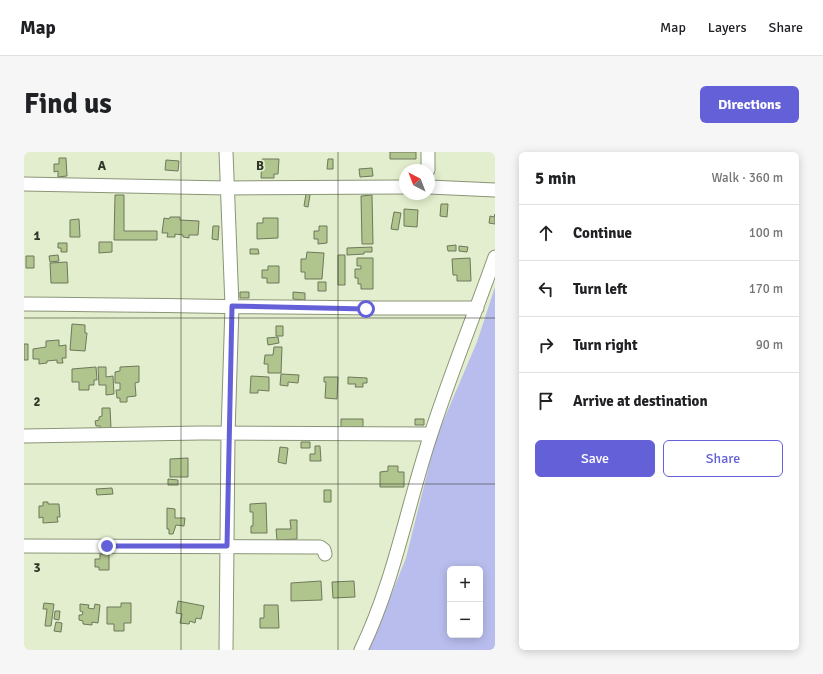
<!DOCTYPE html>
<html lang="en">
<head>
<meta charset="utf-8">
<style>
  :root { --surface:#fff; --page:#f6f6f6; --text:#202124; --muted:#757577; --line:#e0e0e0; --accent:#6460d8 }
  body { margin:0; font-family:Signika,sans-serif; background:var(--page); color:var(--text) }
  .controls { position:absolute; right:12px; bottom:12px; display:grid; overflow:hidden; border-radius:6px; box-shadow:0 2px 10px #0003 }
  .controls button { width:36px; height:36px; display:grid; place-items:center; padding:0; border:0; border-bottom:1px solid var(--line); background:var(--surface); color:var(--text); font:20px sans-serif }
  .compass { position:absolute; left:375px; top:12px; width:36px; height:36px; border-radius:50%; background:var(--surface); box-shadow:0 2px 10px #0003; rotate:318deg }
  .stop { position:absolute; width:12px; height:12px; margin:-9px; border:3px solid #6460d8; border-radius:50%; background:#fff }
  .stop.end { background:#6460d8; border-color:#fff; box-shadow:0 1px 4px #0008 }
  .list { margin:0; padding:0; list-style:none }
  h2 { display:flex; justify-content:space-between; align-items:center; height:52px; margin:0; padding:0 16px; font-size:17px }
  h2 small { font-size:13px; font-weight:400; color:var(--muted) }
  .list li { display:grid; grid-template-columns:26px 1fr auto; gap:12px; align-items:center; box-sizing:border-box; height:56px; padding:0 16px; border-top:1px solid var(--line) }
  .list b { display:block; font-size:15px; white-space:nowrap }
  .list em { font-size:13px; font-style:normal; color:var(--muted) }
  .actions { display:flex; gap:8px; padding:12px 16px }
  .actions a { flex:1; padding:9px 0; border:1px solid var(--accent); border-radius:6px; text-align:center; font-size:14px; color:var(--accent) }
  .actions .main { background:var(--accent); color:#fff }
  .icon { flex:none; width:22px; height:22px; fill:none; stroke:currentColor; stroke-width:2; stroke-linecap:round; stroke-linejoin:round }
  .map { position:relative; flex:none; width:471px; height:498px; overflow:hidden; border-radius:6px }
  header { display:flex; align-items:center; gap:24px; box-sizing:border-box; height:56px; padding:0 20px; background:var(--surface); border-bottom:1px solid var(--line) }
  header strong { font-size:19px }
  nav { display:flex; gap:22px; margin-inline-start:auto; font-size:14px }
  .intro { display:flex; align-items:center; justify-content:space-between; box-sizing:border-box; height:96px; padding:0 24px }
  h1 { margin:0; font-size:28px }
  .button { padding:10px 18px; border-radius:6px; background:var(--accent); color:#fff; font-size:14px; font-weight:700 }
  main { display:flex; gap:24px; padding:0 24px }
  aside { flex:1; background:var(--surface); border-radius:6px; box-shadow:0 2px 10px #0003 }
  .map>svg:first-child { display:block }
</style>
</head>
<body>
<header>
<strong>Map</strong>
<nav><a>Map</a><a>Layers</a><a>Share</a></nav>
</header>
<div class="intro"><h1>Find us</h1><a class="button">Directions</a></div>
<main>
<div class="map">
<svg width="471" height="498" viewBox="0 0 471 498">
  <rect width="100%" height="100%" fill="#e2eecd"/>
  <path fill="#b8bded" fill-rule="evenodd" d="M471,135V498H345L382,406L412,286L453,190ZM426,417H456V483H426Z"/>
  <path fill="#b0c48d" stroke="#6e785b" d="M366,0H392V7H366Z
    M35,6H42L43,24L34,25V19L30,20V12H35Z
    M238,7H255L254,22H250V26H237Z
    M304,7H309V17H303Z
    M142,8L155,9L154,19L141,18Z
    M348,16L349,24L336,25L335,17Z
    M282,42L286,43L284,55L280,54Z
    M91,43H100V79H133V88H90Z
    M348,43L349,92H338L337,44Z
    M417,52H424L423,65L416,64Z
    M380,57L394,58L393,75L380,74Z
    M370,60L377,61L374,78L367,77Z
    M471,62V72L465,71L466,64L470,65Z
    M146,65H156V68L175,69L174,83H165V86L159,85V83L151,82V85H143L144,81H138L140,66L145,67Z
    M239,66H254V86L233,87V71H239Z
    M55,67L56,85H46V68Z
    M189,74H195L194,88L188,87Z
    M295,74H303V91L294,92V87H290V79H295Z
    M75,90H88V100L75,101Z
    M34,91H43V100H37V96H34Z
    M432,93V99H424L423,94Z
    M435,94L444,95L443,100L435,99Z
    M348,95V100H340V102L323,103V96Z
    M226,97H234L235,102H226Z
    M283,100L300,101L298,127H281V120H277V107H282Z
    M34,103L35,109L26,110L25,104Z
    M314,103H321V133H314Z
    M2,104H10V116H2Z
    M333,106H349V137H337V132H334V126H331V117H337V114H333Z
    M446,106L447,129H433V123H429L428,107Z
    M43,110L44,131H27L26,111Z
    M244,114H255V131H243V126H238V118H244Z
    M294,130H302V139H294Z
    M216,140H225V146H216Z
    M269,140L281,141V148L269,147Z
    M48,172L61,173V181H63L61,199L46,198Z
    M252,174H259V184H252Z
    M254,185L255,191L244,193L243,186Z
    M35,188V194L42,193V206H38L39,211H33V208L23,209V211L15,212V207H9V197L22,195V189Z
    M0,192H4V208H0Z
    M250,195H258L257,221H244V212H240L241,203H249Z
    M115,214V230L111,231L112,244L103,245V250H96V246H93L92,238H96V231H91V220L96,219V215Z
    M72,215L73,228H70V233H65V238H55V230H48V217Z
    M74,215H82V225L89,224L90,242L82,243V233H75Z
    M257,222L275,223L274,231L264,230V234L256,233Z
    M227,224L245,225V239L234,238V241H226Z
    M300,225H314L313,247L301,246L302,230H300Z
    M324,225L343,226V231H339V235H331L332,232H324Z
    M78,256H86L87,276L76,277V274H72L71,269L75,268V265L78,264Z
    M317,267H339V275H317Z
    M391,267H400V273H391Z
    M277,290H286V296H277Z
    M291,294H296L297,309H286V302H291Z
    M256,295L264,296L262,312L254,310Z
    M164,306V325H146V307Z
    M364,314H374V320H380V335H356V320L364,319Z
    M144,327L154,328V333H144Z
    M88,336L89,342L73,343L72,337Z
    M300,338H307V350H300Z
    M19,350H24V352H35L36,365H33L34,370L19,371V365L15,366V354H19Z
    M242,351L243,381H227V374H229V360H226V352Z
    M143,356L151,357V366H161L160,374L152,373L149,382H145V377H143Z
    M266,368H273V387L253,388L252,377H267Z
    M76,402H85V418H75V415H71V407H76Z
    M297,429L298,448L267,449V431Z
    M330,429L331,445L309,446L308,430Z
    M154,449L180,454L177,467L172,466L171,471L166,469L165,472L156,471L158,462L152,461Z
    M20,451L30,452L27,474H21L23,457H19Z
    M97,451H107V471H100V479H90V472H83V455H97Z
    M56,452L65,453L64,456L70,457L71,452L76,453L74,471L68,470V473L59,472V469L55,468V463H58L59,460L56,459Z
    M240,453H254L255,476H236V466H240Z
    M31,459H36L35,468L30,467Z
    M32,470L38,471L37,480L30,479Z"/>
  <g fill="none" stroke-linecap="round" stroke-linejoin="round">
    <defs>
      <path id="minor" d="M202,0L208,154L204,282L202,498
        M404,0V18
        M0,32L203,36L381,35
        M405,35L471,38
        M0,152C151,153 302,157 453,156
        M0,284L177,281L407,282
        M0,394L296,395L300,398L301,402
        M337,498C370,430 383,354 407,282C426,223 450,164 471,105"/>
    </defs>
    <use href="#minor" stroke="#8a9577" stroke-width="15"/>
    <use href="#minor" stroke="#fff" stroke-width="13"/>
  </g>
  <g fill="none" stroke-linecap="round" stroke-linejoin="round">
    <path stroke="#6460d8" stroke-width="5" d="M83,394H203L208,154L342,157"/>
  </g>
  <path fill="none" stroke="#303528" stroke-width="1" stroke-opacity="0.55" d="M157,0V498M314,0V498M0,166H471M0,332H471"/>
  <g font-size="13" text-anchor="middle" font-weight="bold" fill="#303528" stroke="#e2eecd" stroke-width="3.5" stroke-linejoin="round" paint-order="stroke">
    <text x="78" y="18">A</text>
    <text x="236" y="18">B</text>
    <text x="13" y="88">1</text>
    <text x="13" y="254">2</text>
    <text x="13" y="420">3</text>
  </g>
</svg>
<div class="controls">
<button>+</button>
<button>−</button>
</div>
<svg class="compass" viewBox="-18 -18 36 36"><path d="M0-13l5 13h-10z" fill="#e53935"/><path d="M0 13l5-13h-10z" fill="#757577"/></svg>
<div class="stop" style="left:342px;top:157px"></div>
<div class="stop end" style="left:83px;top:394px"></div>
</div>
<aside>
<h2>5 min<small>Walk · 360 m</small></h2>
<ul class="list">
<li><svg class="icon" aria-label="ahead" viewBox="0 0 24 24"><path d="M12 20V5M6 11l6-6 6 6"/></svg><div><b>Continue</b></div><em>100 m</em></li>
<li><svg class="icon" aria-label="left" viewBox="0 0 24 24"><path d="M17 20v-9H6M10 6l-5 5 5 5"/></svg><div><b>Turn left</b></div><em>170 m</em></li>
<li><svg class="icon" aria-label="right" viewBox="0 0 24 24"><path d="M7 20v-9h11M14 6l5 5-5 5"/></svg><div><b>Turn right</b></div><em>90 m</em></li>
<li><svg class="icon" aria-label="arrive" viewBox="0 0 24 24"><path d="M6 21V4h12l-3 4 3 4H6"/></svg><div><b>Arrive at destination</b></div></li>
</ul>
<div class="actions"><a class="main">Save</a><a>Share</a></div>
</aside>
</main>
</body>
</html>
